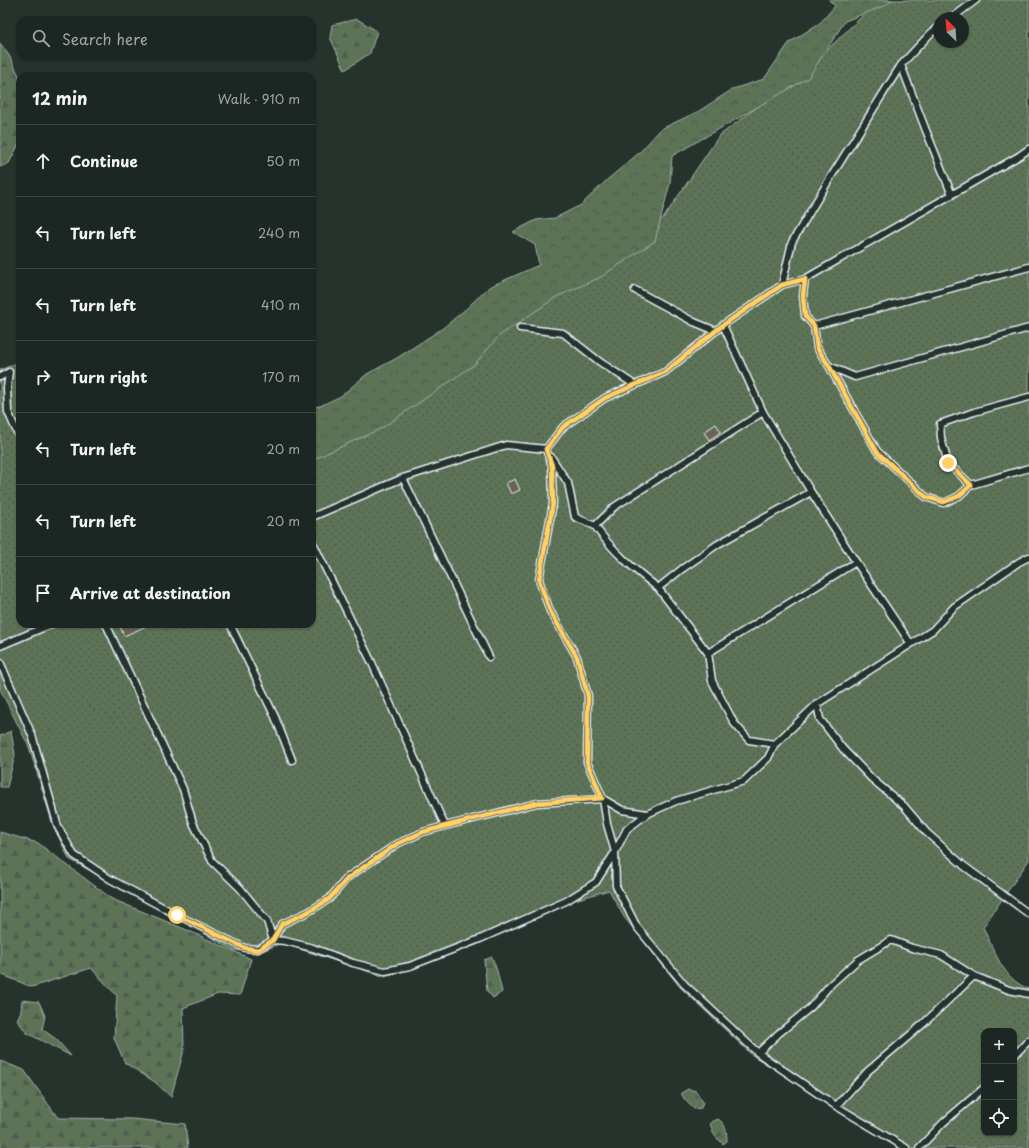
<!DOCTYPE html>
<html lang="en">
<head>
<meta charset="utf-8">
<style>
  :root { --surface:#1c2622; --page:#29322f; --text:#f1f3f6; --muted:#a0a5a5; --line:#3a4340 }
  body { margin:0; font-family:"Playpen Sans",sans-serif; background:var(--page); color:var(--text) }
  .controls { position:absolute; right:12px; bottom:12px; display:grid; overflow:hidden; border-radius:8px; box-shadow:0 1px 3px #0004 }
  .controls button { width:36px; height:36px; display:grid; place-items:center; padding:0; border:0; border-bottom:1px solid var(--line); background:var(--surface); color:var(--text); font:20px sans-serif }
  .compass { position:absolute; left:933px; top:12px; width:36px; height:36px; border-radius:50%; background:var(--surface); box-shadow:0 1px 3px #0004; rotate:335deg }
  .stop { position:absolute; width:12px; height:12px; margin:-9px; border:3px solid #ffd166; border-radius:50%; background:#fff }
  .stop.end { background:#ffd166; border-color:#fff; box-shadow:0 1px 4px #0008 }
  .list { margin:0; padding:0; list-style:none }
  h2 { display:flex; justify-content:space-between; align-items:center; height:52px; margin:0; padding:0 16px; font-size:17px }
  h2 small { font-size:13px; font-weight:400; color:var(--muted) }
  .list li { display:grid; grid-template-columns:26px 1fr auto; gap:12px; align-items:center; box-sizing:border-box; height:72px; padding:0 16px; border-top:1px solid var(--line) }
  .list b { display:block; font-size:15px; white-space:nowrap }
  .list em { font-size:13px; font-style:normal; color:var(--muted) }
  .icon { flex:none; width:22px; height:22px; fill:none; stroke:currentColor; stroke-width:2; stroke-linecap:round; stroke-linejoin:round }
  .map { position:relative; flex:none; width:1029px; height:1148px; overflow:hidden }
  .search { position:absolute; background:var(--surface); box-shadow:0 1px 3px #0004; left:16px; top:16px; width:300px; height:44px; display:flex; align-items:center; gap:10px; box-sizing:border-box; padding:0 14px; border-radius:12px; color:var(--muted); font-size:15px }
  .panel { position:absolute; background:var(--surface); box-shadow:0 1px 3px #0004; left:16px; top:72px; width:300px; height:556px; border-radius:12px }
  .map>svg:first-child { display:block }
</style>
</head>
<body>
<div class="map">
<svg width="1029" height="1148" viewBox="0 0 1029 1148">
  <defs>
    <pattern id="grass-dots" width="8" height="8" patternUnits="userSpaceOnUse"><rect width="8" height="8" fill="#5b7357"/><path d="M2 2h.1M6 6h.1" fill="none" stroke="#4f5b50" stroke-width="1.8" stroke-linecap="round"/></pattern>
    <pattern id="forest-firs" width="22" height="20" patternUnits="userSpaceOnUse"><rect width="22" height="20" fill="#5b7357"/><path d="M5 1l3.5 6h-7zM16 11l3.5 6h-7z" fill="#4f5b50"/></pattern>
    <pattern id="park-crowns" width="20" height="18" patternUnits="userSpaceOnUse"><rect width="20" height="18" fill="#5b7357"/><path d="M2 6a3 3 0 1 1 6 0M12 15a3 3 0 1 1 6 0" fill="none" stroke="#4f5b50"/></pattern>
  </defs>
  <rect width="100%" height="100%" fill="#26332d"/>
  <filter id="ink" filterUnits="userSpaceOnUse"><feTurbulence type="fractalNoise" baseFrequency=".025" numOctaves="2"/><feDisplacementMap in="SourceGraphic" scale="8" xChannelSelector="R" yChannelSelector="G"/><feConvolveMatrix kernelMatrix="1 2 1 2 8 2 1 2 1" color-interpolation-filters="sRGB"/></filter>
  <g filter="url(#ink)">
    <path fill="url(#grass-dots)" stroke="#a2b2a8" fill-rule="evenodd" d="M879,0H1029V860L983,927C994,950 1003,980 1029,989V1148H899L752,1055L680,987L624,917L609,890L568,902L476,945L385,977L281,943L258,953L234,950L69,859L53,825L29,747L0,689V370L20,362V624H312V455L524,307L601,273L664,217L719,136L807,69ZM939,18H963V42H939ZM984,1031H1014V1133H984Z"/>
    <path fill="url(#forest-firs)" stroke="#a2b2a8" d="M357,19L377,31L370,53L345,70L330,37L332,25Z
      M0,43L10,57L20,78V142L9,163L0,167Z
      M11,731L15,755L7,787H0V736Z
      M0,832L38,843L112,899L187,930L251,959L240,995L218,994L183,1008L184,1050L171,1097L155,1082L125,1063L114,1038L117,996L91,968L32,987L0,974Z
      M492,957L497,971L502,992L493,998L487,991L484,960Z
      M22,1000L39,1002L45,1016L42,1029L56,1039L71,1056L27,1033L17,1020L21,1011Z
      M0,1061L24,1070L58,1118L132,1119L185,1124L188,1148H0Z
      M688,1089L696,1091L703,1102L701,1108L694,1109L685,1100L681,1093Z
      M718,1119C726,1124 727,1132 727,1141L723,1144L714,1135L710,1123Z"/>
    <path fill="url(#park-crowns)" stroke="#a2b2a8" d="M829,0H892L884,6L845,21L808,78L672,156L670,183L655,241L599,278L558,296L499,336L474,365L382,428L312,460V407L320,406L341,396L367,374L397,358L443,328L467,308L489,287L539,265L535,245L513,232L536,220L555,218L581,205L608,179L639,153L661,129L699,111L733,89L764,79L789,43L821,22L835,6Z"/>
    <path fill="#696452" stroke="#e8f1f8" d="M716,424L721,432L709,440L704,432Z
      M515,479L520,490L511,494L506,483Z
      M119,624H151L124,636Z"/>
    <g fill="none" stroke-linecap="round" stroke-linejoin="round">
      <defs>
        <path id="lane" d="M952,18L976,0
          M901,65L925,128L952,195
          M805,279L803,296L805,316L814,326L817,348L829,366L855,377L1029,328
          M782,285L792,242L829,180L901,65L931,33L939,27
          M635,290L694,322L716,331
          M723,325L763,412L811,492L856,562L911,644
          M814,326L1029,267
          M520,328L563,333L600,362L635,385
          M829,366L877,451L926,497L944,503L959,496L971,485L1029,468
          M0,377L9,372L7,388L8,412L20,439
          M551,457L568,483L575,517L595,526
          M403,478L489,657
          M971,485L948,463L941,438L940,424L974,412L1029,397
          M312,517L403,478L506,445L546,449L563,427L605,398L665,372L723,325L782,285L805,279L1019,156L1029,149
          M312,541L372,663L445,826L537,803L603,799L587,762L588,696L577,657L550,611L539,580L553,503L552,466L546,449
          M658,588C634,569 613,552 595,526L614,507L763,412
          M230,624L275,717L292,760
          M0,646L52,624
          M708,653L658,588L682,569L718,544L811,492
          M0,662L32,735L58,827L74,855L110,879L177,915L245,948L258,949L273,940L267,921L240,888L212,861L193,823L183,789L106,624
          M817,704L820,719L843,749L872,779L904,806L926,832L964,866L1029,914
          M775,744L749,740L734,723L712,681L708,653L856,562
          M445,826L423,832L397,844L348,877L329,899L308,912L282,924L273,940L285,941L313,948L353,963L385,971L410,966L480,939L566,901L596,882L615,852L607,824L603,799L622,810L647,814
          M758,1053L778,1034L811,1007L830,985L858,960L891,940L912,948L941,955L974,976L1009,990L1029,994
          M1014,1056L1029,1040
          M836,1106L868,1071L923,1024L974,976
          M906,1148L836,1106L758,1053L684,984L637,927L616,886L615,852L627,829L647,814L676,801L744,781L768,758L775,744L817,704L933,630L954,607L1019,562L1029,557
          M919,1148L944,1122L984,1088"/>
      </defs>
      <use href="#lane" stroke="#e8f1f8" stroke-width="9"/>
      <use href="#lane" stroke="#26332d" stroke-width="6"/>
    </g>
  </g>
  <g fill="none" stroke-linecap="round" stroke-linejoin="round" filter="url(#ink)">
    <path stroke="#ffd166" stroke-width="5" d="M177,915L245,948L258,950L273,940L282,924L308,912L329,899L348,878L397,844L423,832L536,803L602,798L587,762L588,696L577,657L550,611L539,580L553,503L552,466L546,449L563,427L605,398L665,372L723,325L782,285L805,279L803,296L805,316L814,326L817,348L829,366L877,452L926,497L944,502L959,496L971,485L948,463"/>
  </g>
</svg>
<div class="controls">
<button>+</button>
<button>−</button>
<button><svg class="icon" aria-label="locate" viewBox="0 0 24 24"><circle cx="12" cy="12" r="6"/><path d="M12 2v4M12 18v4M2 12h4M18 12h4"/></svg></button>
</div>
<svg class="compass" viewBox="-18 -18 36 36"><path d="M0-13l5 13h-10z" fill="#e53935"/><path d="M0 13l5-13h-10z" fill="#a0a5a5"/></svg>
<div class="stop" style="left:177px;top:915px"></div>
<div class="stop end" style="left:948px;top:463px"></div>
<div class="search"><svg class="icon" aria-label="search" viewBox="0 0 24 24"><circle cx="10" cy="10" r="6"/><path d="M15 15l6 6"/></svg>Search here</div>
<section class="panel">
<h2>12 min<small>Walk · 910 m</small></h2>
<ul class="list">
<li><svg class="icon" aria-label="ahead" viewBox="0 0 24 24"><path d="M12 20V5M6 11l6-6 6 6"/></svg><div><b>Continue</b></div><em>50 m</em></li>
<li><svg class="icon" aria-label="left" viewBox="0 0 24 24"><path d="M17 20v-9H6M10 6l-5 5 5 5"/></svg><div><b>Turn left</b></div><em>240 m</em></li>
<li><svg class="icon" aria-label="left" viewBox="0 0 24 24"><path d="M17 20v-9H6M10 6l-5 5 5 5"/></svg><div><b>Turn left</b></div><em>410 m</em></li>
<li><svg class="icon" aria-label="right" viewBox="0 0 24 24"><path d="M7 20v-9h11M14 6l5 5-5 5"/></svg><div><b>Turn right</b></div><em>170 m</em></li>
<li><svg class="icon" aria-label="left" viewBox="0 0 24 24"><path d="M17 20v-9H6M10 6l-5 5 5 5"/></svg><div><b>Turn left</b></div><em>20 m</em></li>
<li><svg class="icon" aria-label="left" viewBox="0 0 24 24"><path d="M17 20v-9H6M10 6l-5 5 5 5"/></svg><div><b>Turn left</b></div><em>20 m</em></li>
<li><svg class="icon" aria-label="arrive" viewBox="0 0 24 24"><path d="M6 21V4h12l-3 4 3 4H6"/></svg><div><b>Arrive at destination</b></div></li>
</ul>
</section>
</div>
</body>
</html>
